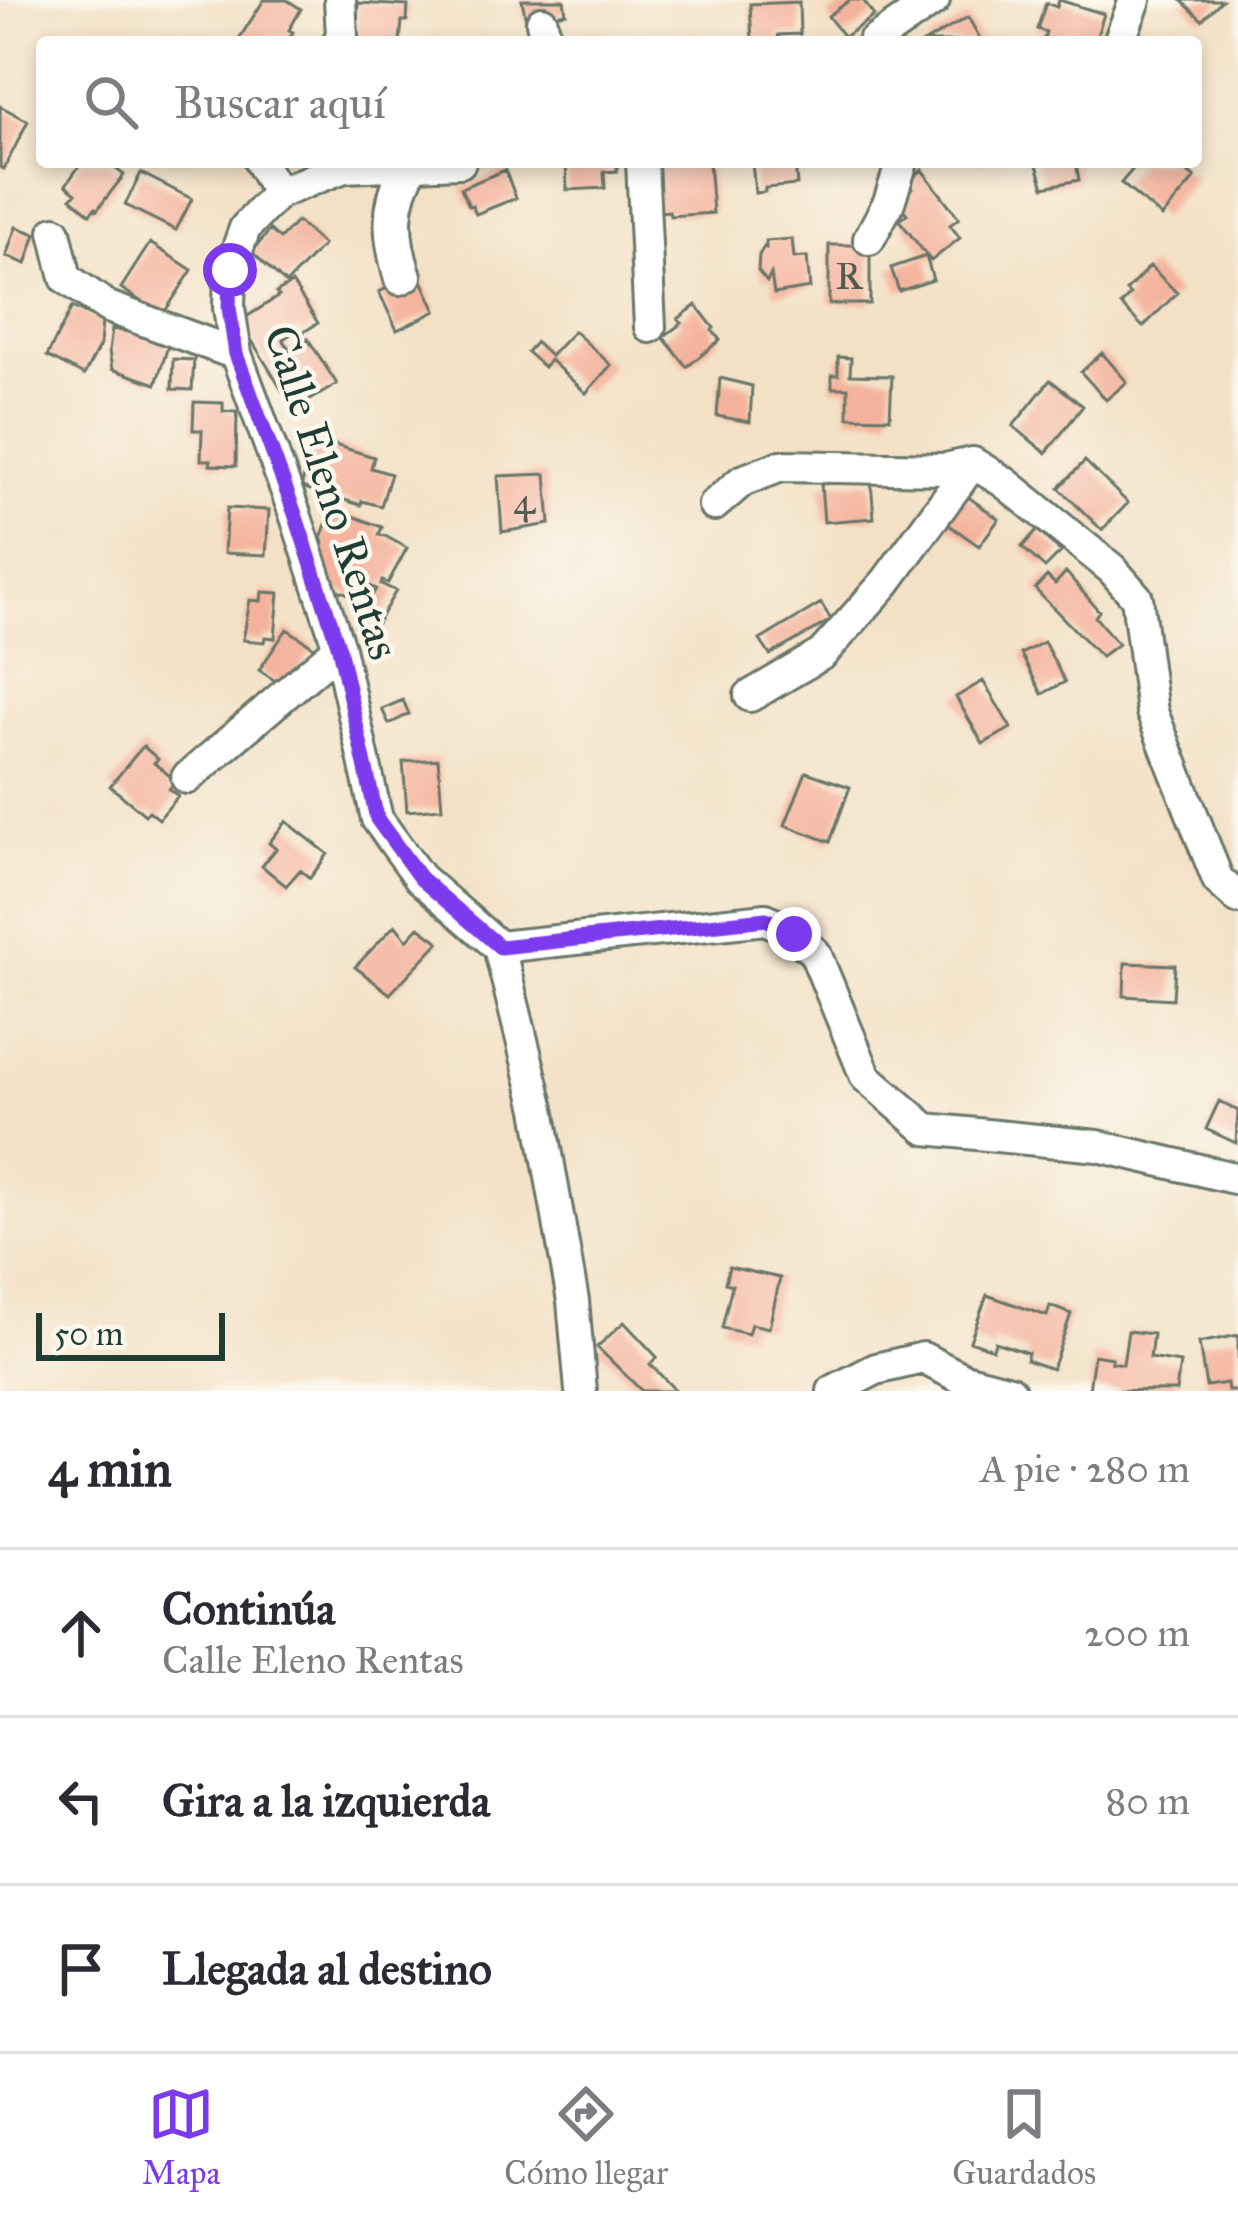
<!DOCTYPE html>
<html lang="es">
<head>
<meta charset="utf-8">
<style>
  :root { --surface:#fff; --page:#f7f7f7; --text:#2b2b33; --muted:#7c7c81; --line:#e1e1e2; --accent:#7c3aed }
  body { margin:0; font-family:"IM FELL Great Primer",serif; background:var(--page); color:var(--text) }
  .scale { position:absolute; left:36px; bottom:30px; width:189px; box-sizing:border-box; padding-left:12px; border:6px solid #1f3d34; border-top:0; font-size:33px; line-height:42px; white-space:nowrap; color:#1f3d34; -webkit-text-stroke:9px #fbf7ec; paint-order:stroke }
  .stop { position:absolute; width:36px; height:36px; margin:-27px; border:9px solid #7c3aed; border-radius:50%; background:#fff }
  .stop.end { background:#7c3aed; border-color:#fff; box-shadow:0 3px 12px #0008 }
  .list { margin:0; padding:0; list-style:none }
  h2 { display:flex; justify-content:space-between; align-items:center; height:156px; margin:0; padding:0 48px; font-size:51px }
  h2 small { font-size:39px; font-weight:400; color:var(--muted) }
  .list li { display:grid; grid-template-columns:78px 1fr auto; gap:36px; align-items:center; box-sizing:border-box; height:168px; padding:0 48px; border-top:3px solid var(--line) }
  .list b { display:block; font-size:45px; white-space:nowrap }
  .list p { margin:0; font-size:39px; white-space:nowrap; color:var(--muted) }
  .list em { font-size:39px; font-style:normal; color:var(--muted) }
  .icon { flex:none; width:66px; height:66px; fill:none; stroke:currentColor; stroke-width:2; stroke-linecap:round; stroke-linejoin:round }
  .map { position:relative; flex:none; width:1238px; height:1391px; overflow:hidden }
  .search { position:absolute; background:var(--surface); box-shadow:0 6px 18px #0003; left:36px; right:36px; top:36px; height:132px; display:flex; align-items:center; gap:30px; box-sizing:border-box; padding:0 42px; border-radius:12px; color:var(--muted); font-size:45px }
  .sheet { height:660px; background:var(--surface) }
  nav { display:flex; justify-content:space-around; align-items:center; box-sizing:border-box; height:168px; border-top:3px solid var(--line); background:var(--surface); font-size:33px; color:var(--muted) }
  nav a { display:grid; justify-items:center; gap:6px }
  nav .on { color:var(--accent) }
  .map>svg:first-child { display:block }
</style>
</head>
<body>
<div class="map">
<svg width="1238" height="1391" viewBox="0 0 1238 1391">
  <rect width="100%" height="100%" fill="#fbf7ec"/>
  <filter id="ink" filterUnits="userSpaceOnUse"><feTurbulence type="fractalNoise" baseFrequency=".00833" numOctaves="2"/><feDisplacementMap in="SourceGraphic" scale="24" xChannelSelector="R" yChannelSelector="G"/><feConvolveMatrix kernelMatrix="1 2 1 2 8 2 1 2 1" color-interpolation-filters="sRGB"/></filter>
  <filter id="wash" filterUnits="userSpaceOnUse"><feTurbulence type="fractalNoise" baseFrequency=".004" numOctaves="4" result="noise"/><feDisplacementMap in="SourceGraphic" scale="48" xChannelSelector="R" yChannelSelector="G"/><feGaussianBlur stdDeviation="2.7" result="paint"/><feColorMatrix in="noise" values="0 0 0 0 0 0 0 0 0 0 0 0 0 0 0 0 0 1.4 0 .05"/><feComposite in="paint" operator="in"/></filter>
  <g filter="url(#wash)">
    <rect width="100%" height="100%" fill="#f3e1c6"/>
    <g id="blocks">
      <path fill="#f4b29c" d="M264,0H287L301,9L289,30L293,32L287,42H237Z
        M522,0H564L566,13L526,20Z
        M850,0H863L874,16L844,37L828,16Z
        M1059,0L1104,14L1095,42H1043L1046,32L1037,29L1046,3L1057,7Z
        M1181,0H1222L1202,20Z
        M799,2L800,34L778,35V42H752L750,4Z
        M358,3L408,6L407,21H402L400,42H356Z
        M968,17L982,42H925Z
        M0,106L28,121L4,169L0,167Z
        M82,162H107L124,175L97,210L95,208L90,214L71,198L76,193L66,185Z
        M566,162H617V171L604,172L605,188L567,190Z
        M642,162H709L713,213L670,216L669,211L645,213Z
        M752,162H795L797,185L765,188V192L755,193Z
        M1036,162H1076L1079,180L1044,187Z
        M1139,162H1175L1195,178L1162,217L1121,183Z
        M505,170L516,198L476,214L472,205L469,206L461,188Z
        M922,170L959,218L950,225L960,238L931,261L899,220L907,214L896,200L912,188L907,182Z
        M141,173L192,199L176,230L125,205Z
        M297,221L323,245L286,284L252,252L270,230L280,239Z
        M16,227L36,234L26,264L6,256Z
        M792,239L794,258L807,257L810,288L774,294L771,274L767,282L758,271L759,255L764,247L766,248V241Z
        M150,243L192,270L162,316L121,288Z
        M829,245H870V304H829Z
        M926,256L933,280L899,291L891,268Z
        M1150,266L1177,293L1143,327L1121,305L1130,295L1126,291Z
        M419,274L436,311L397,330L379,292Z
        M292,283L318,323L302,333L299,329L283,339L291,352L308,339L337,384L294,410L240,321L279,296L276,293Z
        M696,305L714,328L712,330L720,340L687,367L663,337L682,323L678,319Z
        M72,307L102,322L100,345L84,375L47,356Z
        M112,329L170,340L156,384L112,369L109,351Z
        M574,331L611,365L586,393L550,360L544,367L527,352L536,342L550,356Z
        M1102,353L1127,382L1106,400L1081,372Z
        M838,357L851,358L850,375L892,376L890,418L848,417V388H832V375H838Z
        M173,359L194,360L192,390L172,389Z
        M720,378L752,386L750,422L717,416Z
        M1050,380L1083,406L1046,453L1013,426Z
        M194,402L223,403V411L237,412L236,466L210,465L211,460H201L202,430H193Z
        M315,439L374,457L371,468L391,474L381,506L362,501L361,505L301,487Z
        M1085,461L1128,503L1102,530L1059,488Z
        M546,474L550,524L502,532L498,476Z
        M871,481L874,518L824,522L821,484Z
        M964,494L999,519L979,546L945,522Z
        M227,508L269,510L266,555L224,553Z
        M332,508L382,527L379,535L385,536L407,548L388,583L382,581L381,584L396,591L377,623L365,614L368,609L365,607L376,589L361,582L356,596L319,584L316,567L324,543L321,538Z
        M1037,530L1061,552L1045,568L1022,547Z
        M1066,572L1099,611L1095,617L1118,644L1101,657L1035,589L1047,576L1055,584Z
        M262,592L279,593L275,638L265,637L264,642L243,640L250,600L261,601Z
        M821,603L831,620L770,655L760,640Z
        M287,629L314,647L286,688L259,670Z
        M1044,642L1065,682L1042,694L1021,654Z
        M983,681L1011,728L983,744L956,697Z
        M403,700L409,714L389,724L382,709Z
        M143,746L158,759L154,763L176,781L169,789L178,796L159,819L149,811L145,815L110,786Z
        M438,759L442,808L407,811L403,762Z
        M806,772L850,787L830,842L785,825Z
        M286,821L328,854L310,878L300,870L286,886L262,866L276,849L269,843Z
        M395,925L407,940L419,927L439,942L390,994L355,967Z
        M1125,963L1175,965L1173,999L1124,996Z
        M1219,1101L1238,1111L1236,1143L1206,1129Z
        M729,1267L780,1278L769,1328L751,1324L748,1334L722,1328L732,1285L725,1283Z
        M987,1295L1047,1316L1050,1306L1071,1314L1052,1369L1026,1360L1028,1353L995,1342L993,1349L970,1341Z
        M624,1322L657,1357L650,1364L676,1391H642L597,1347Z
        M1128,1331L1153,1334L1150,1358L1180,1363L1176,1391L1089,1390L1094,1355L1112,1358L1111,1362L1123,1364Z
        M1238,1335V1391H1228L1227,1383L1206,1386L1199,1343Z"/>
    </g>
  </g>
  <g filter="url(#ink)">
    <use href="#blocks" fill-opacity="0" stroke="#697667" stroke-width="3"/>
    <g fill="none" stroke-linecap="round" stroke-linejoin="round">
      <defs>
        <path id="street" d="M542,22L546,42
          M338,42L342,36L340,0
          M873,42L934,0
          M1119,42L1135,0
          M260,162L278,193
          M460,162L344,167L278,193L245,228L230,270L229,308L236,354L295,514L339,648L377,819L420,878L499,947L539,1109L573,1301L581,1391
          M642,162L650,327
          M402,164L405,167C385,207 388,237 400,279L406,276C392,236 391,201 414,164
          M55,232L66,278L108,307L236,354
          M869,239L889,202L902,162
          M714,505L742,481L781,466L945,469L973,463
          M750,696L822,654L886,582L973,463L1004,482L1112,569L1137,598L1152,712L1218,880L1238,898
          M187,778L339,648
          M499,947L766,919L794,934L815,953L866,1077L926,1129L1098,1146L1238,1179
          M833,1391L876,1369L923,1358L964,1379L1010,1391"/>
      </defs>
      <use href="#street" stroke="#697667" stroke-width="36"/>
      <use href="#street" stroke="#fff" stroke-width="30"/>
    </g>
  </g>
  <g fill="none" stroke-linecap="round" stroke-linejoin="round" filter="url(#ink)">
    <path stroke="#7c3aed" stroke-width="15" d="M230,270L229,308L236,354L295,514L339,648L377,819L420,878L500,947L766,919L794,934"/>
  </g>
  <g text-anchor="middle" stroke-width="9" stroke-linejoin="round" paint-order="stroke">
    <g font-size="39" fill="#545a4e">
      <text x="849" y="289">R</text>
      <text x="524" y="514">4</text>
    </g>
    <g font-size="45" fill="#1f3d34" stroke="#fbf7ec">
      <text transform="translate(333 492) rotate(72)" y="16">Calle Eleno Rentas</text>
    </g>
  </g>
</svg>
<div class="scale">50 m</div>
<div class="stop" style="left:230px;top:270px"></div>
<div class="stop end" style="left:794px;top:934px"></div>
<div class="search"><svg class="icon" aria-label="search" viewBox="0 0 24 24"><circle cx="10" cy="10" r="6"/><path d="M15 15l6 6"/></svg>Buscar aquí</div>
</div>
<section class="sheet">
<h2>4 min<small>A pie · 280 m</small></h2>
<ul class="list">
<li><svg class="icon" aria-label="ahead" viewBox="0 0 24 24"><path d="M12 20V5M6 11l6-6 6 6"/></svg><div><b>Continúa</b><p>Calle Eleno Rentas</p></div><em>200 m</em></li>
<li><svg class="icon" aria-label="left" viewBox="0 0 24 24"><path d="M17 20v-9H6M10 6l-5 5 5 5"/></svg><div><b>Gira a la izquierda</b></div><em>80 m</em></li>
<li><svg class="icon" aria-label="arrive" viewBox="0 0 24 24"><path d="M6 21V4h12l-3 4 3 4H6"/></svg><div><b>Llegada al destino</b></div></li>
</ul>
</section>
<nav>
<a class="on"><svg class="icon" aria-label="map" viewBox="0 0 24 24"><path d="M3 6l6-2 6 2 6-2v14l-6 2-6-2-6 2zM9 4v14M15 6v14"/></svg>Mapa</a>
<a><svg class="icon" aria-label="directions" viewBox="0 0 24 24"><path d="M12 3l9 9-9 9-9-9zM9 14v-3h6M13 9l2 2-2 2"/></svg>Cómo llegar</a>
<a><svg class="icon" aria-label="saved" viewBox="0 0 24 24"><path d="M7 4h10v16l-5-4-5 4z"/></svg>Guardados</a>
</nav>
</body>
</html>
